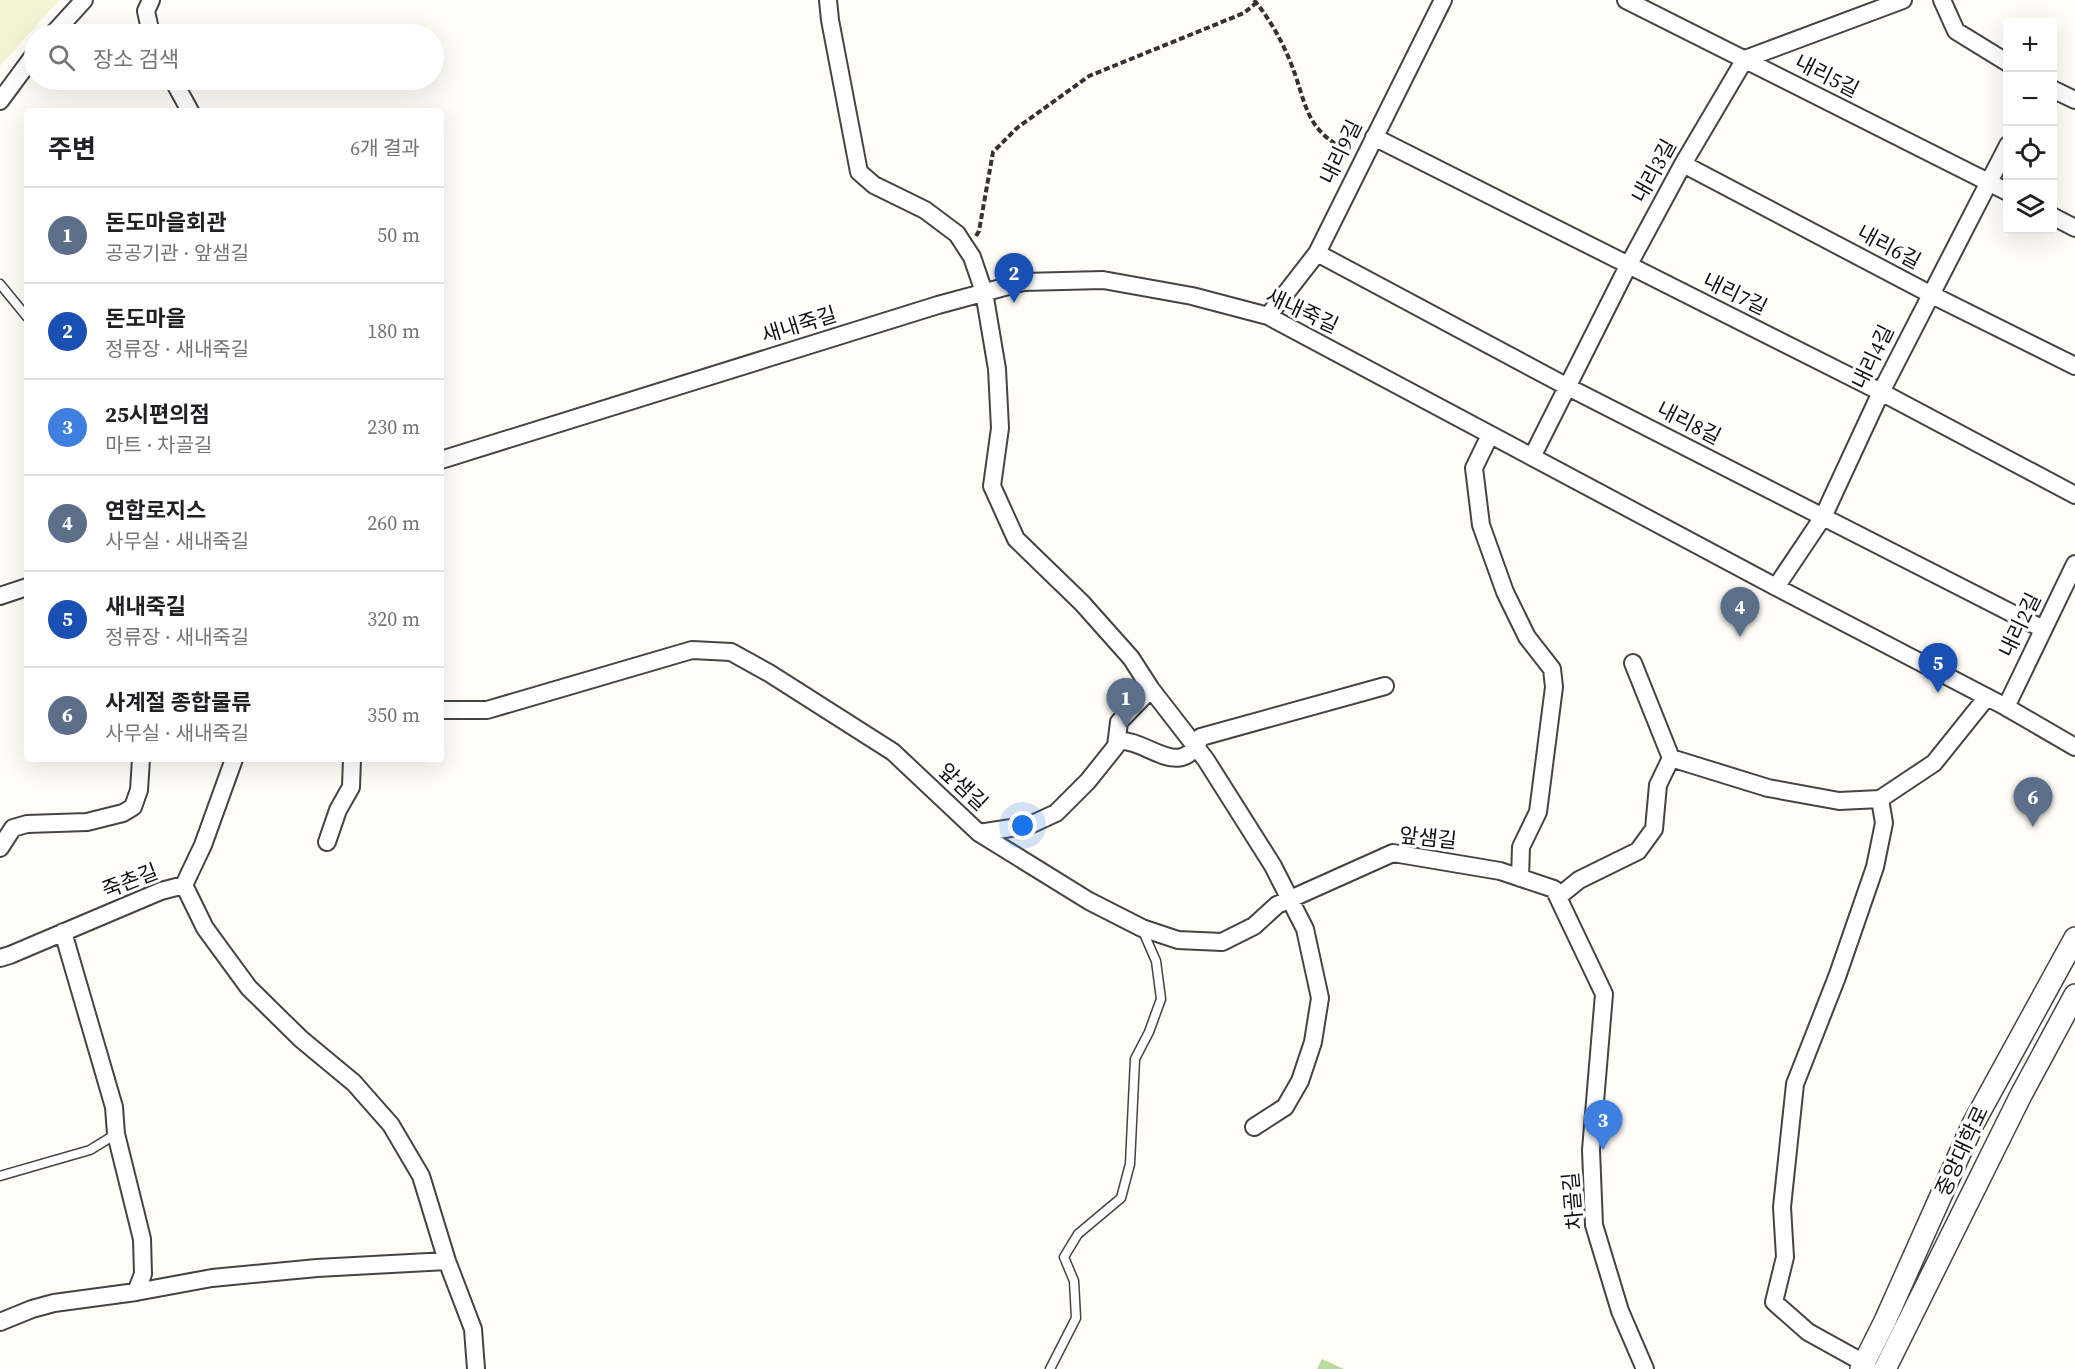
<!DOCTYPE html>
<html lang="ko">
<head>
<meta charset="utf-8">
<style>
  :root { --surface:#fff; --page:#f6f6f6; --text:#202124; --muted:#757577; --line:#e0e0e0; --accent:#c4262e }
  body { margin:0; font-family:"Source Serif 4","Noto Sans KR",serif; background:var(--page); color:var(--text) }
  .controls { position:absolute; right:18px; top:18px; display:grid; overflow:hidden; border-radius:6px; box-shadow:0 6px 24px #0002 }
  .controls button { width:54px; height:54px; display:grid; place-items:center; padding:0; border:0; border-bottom:2px solid var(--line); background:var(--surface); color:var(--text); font:30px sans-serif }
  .you { position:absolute; left:1023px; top:826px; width:21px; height:21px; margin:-15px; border:4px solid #fff; border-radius:50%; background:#1a73e8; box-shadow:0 0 0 9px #1a73e833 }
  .badge { display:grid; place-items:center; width:39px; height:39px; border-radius:50%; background:var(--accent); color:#fff; font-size:20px; font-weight:700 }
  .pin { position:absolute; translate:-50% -50px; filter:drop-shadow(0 2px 3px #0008) }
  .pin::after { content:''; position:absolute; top:32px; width:21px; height:18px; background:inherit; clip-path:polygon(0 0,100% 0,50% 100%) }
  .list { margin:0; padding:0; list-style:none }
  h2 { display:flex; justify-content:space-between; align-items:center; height:78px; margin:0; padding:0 24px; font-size:26px }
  h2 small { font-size:20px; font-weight:400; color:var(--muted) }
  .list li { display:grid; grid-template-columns:39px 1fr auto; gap:18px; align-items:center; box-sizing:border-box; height:96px; padding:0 24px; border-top:2px solid var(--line) }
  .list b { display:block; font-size:22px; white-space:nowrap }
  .list p { margin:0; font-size:20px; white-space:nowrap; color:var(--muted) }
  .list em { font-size:20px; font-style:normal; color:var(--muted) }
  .icon { flex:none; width:33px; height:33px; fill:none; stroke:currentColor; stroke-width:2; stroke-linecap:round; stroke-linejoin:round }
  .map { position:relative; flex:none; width:2075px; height:1369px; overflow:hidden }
  .search { position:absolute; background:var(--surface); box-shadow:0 6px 24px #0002; left:24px; top:24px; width:420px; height:66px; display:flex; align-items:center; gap:15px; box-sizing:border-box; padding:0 21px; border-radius:33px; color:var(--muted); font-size:22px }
  .panel { position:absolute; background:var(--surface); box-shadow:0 6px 24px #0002; left:24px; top:108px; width:420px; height:654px; border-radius:6px }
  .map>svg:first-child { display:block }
</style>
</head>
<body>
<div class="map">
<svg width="2075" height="1369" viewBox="0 0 2075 1369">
  <rect width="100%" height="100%" fill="#fffdf5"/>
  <path fill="#f6f3d4" d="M0,0H59L0,66Z"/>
  <path fill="#b9dc9c" d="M1322,1359L1344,1369H1317Z"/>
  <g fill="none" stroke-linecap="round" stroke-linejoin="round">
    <defs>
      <path id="service" d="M0,284L27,317
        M0,1176L90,1150L116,1134
        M1050,1369L1076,1318L1074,1281L1064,1257L1078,1234L1121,1198L1130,1164L1135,1059L1149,1032L1161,999L1156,961L1142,929"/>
      <path id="minor" d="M151,0L146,11L151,34
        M828,0L830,20L859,172L874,185L925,210L957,234L972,257L984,292L997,369L1000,428L992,486L1016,539L1082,603L1131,658L1151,689L1206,760L1273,866L1305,929L1320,998L1313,1042L1300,1081L1285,1107L1254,1127
        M1626,0L2008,192
        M1942,0L1956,31L2008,63
        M53,34L84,0
        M173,80L190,111
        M2052,89L2075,100
        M0,101L34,55
        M1374,137L1881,392L2075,495
        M1683,164L1930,294L2075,366
        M2052,216L2075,228
        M1317,253L1566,386L2043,629
        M1268,316L1317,253L1443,0
        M1490,435L1474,468L1481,525L1505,592L1527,637L1552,669L1554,687L1538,812L1521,847L1520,878
        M1532,457L1628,266L1683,164L1745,59L1903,0
        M441,460L938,305L1023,282L1103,280L1192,296L1268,316L1776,587L2006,707L2075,747
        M1776,587L1823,517L1881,392L2008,145
        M0,596L27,587
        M1633,663L1671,758L1768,788L1839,801L1880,799L1934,763L1987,697
        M2006,707L2075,564
        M441,710H487L692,650L731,652L769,673L893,752L979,833L1089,901L1142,928L1178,940L1222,942L1254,926L1277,905L1393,853L1500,871L1554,889L1604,994L1591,1150L1594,1225L1620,1311L1645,1369
        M1117,741C1148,738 1180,783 1201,737L1385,686
        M979,833L1030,825L1056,813L1088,781L1116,746L1119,722L1151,689
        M327,842L338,810L351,787L352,759
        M0,848L13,828L27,824L87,822L123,813L133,807L139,790L141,759
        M184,885L205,928L249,988L301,1039L354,1083L391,1125L421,1176L447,1261L473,1329L476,1369
        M1558,897L1579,880L1638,851L1654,829L1658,785L1671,758
        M63,932L114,1107L116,1134L142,1239L143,1274L136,1292
        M0,958L10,955L161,891L184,885L203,845L234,759
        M0,1322L32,1309L54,1303L136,1292L212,1278L317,1268L447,1261
        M1869,1369L1864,1363L1808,1332L1774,1302L1785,1257L1782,1207L1795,1084L1837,977L1875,867L1884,823L1880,799"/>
      <path id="tertiary" d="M1861,1369L1885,1321L1973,1124L2075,938
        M1885,1369L2021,1095L2075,995"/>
    </defs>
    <use href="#service" stroke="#444" stroke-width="11"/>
    <use href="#minor" stroke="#444" stroke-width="20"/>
    <use href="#tertiary" stroke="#444" stroke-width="24"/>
    <path stroke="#333" stroke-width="4" stroke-dasharray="6 3" stroke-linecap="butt" d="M1254,0C1269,18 1281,39 1290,61C1307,102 1303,130 1349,151
      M976,236L979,231L993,152L1017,128L1089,76L1244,13L1256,3"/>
    <use href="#service" stroke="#fff" stroke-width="8"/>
    <use href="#minor" stroke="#fff" stroke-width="16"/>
    <use href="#tertiary" stroke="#fff" stroke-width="21"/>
  </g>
  <g text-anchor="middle" stroke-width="6" stroke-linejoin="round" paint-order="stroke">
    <g font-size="21" fill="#111" stroke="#fff">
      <text transform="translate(1827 76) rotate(27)" y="7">내리5길</text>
      <text transform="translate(1341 152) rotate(-64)" y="7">내리9길</text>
      <text transform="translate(1654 171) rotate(-61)" y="7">내리3길</text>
      <text transform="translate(1889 247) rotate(28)" y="7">내리6길</text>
      <text transform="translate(1735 294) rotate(26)" y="7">내리7길</text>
      <text transform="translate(1302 311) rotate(25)" y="7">새내죽길</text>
      <text transform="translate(799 325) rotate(-17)" y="7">새내죽길</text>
      <text transform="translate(1873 357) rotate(-64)" y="7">내리4길</text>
      <text transform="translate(1689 423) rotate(27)" y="7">내리8길</text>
      <text transform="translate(2020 625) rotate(-64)" y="7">내리2길</text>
      <text transform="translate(963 787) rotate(43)" y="7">앞샘길</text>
      <text transform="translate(1428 838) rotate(6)" y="7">앞샘길</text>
      <text transform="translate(130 881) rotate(-21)" y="7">죽촌길</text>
      <text transform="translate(1962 1151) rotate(-65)" y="7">중앙대학로</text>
      <text transform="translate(1573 1201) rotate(-95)" y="7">차골길</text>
    </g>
  </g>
</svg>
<div class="controls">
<button>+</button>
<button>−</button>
<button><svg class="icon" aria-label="locate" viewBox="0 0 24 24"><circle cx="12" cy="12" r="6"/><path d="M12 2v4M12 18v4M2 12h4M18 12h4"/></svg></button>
<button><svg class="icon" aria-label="layers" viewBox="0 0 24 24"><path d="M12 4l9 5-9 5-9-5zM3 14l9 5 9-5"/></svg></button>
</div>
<div class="you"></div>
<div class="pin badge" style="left:1126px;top:728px;background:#5c6f8a">1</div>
<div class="pin badge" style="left:1014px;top:303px;background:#1a4fb4">2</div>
<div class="pin badge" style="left:1603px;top:1150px;background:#3f7fe0">3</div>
<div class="pin badge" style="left:1740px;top:637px;background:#5c6f8a">4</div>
<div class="pin badge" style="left:1938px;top:693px;background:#1a4fb4">5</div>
<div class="pin badge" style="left:2033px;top:827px;background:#5c6f8a">6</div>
<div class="search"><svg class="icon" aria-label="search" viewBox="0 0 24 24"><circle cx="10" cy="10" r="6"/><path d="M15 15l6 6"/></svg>장소 검색</div>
<section class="panel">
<h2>주변<small>6개 결과</small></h2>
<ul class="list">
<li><span class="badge" style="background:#5c6f8a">1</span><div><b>돈도마을회관</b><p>공공기관 · 앞샘길</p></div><em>50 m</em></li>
<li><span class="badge" style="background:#1a4fb4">2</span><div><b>돈도마을</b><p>정류장 · 새내죽길</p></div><em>180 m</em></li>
<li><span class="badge" style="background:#3f7fe0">3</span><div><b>25시편의점</b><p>마트 · 차골길</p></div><em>230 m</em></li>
<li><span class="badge" style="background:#5c6f8a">4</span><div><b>연합로지스</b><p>사무실 · 새내죽길</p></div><em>260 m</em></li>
<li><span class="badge" style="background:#1a4fb4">5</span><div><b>새내죽길</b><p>정류장 · 새내죽길</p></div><em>320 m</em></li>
<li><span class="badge" style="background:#5c6f8a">6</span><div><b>사계절 종합물류</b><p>사무실 · 새내죽길</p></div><em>350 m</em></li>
</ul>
</section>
</div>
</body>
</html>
